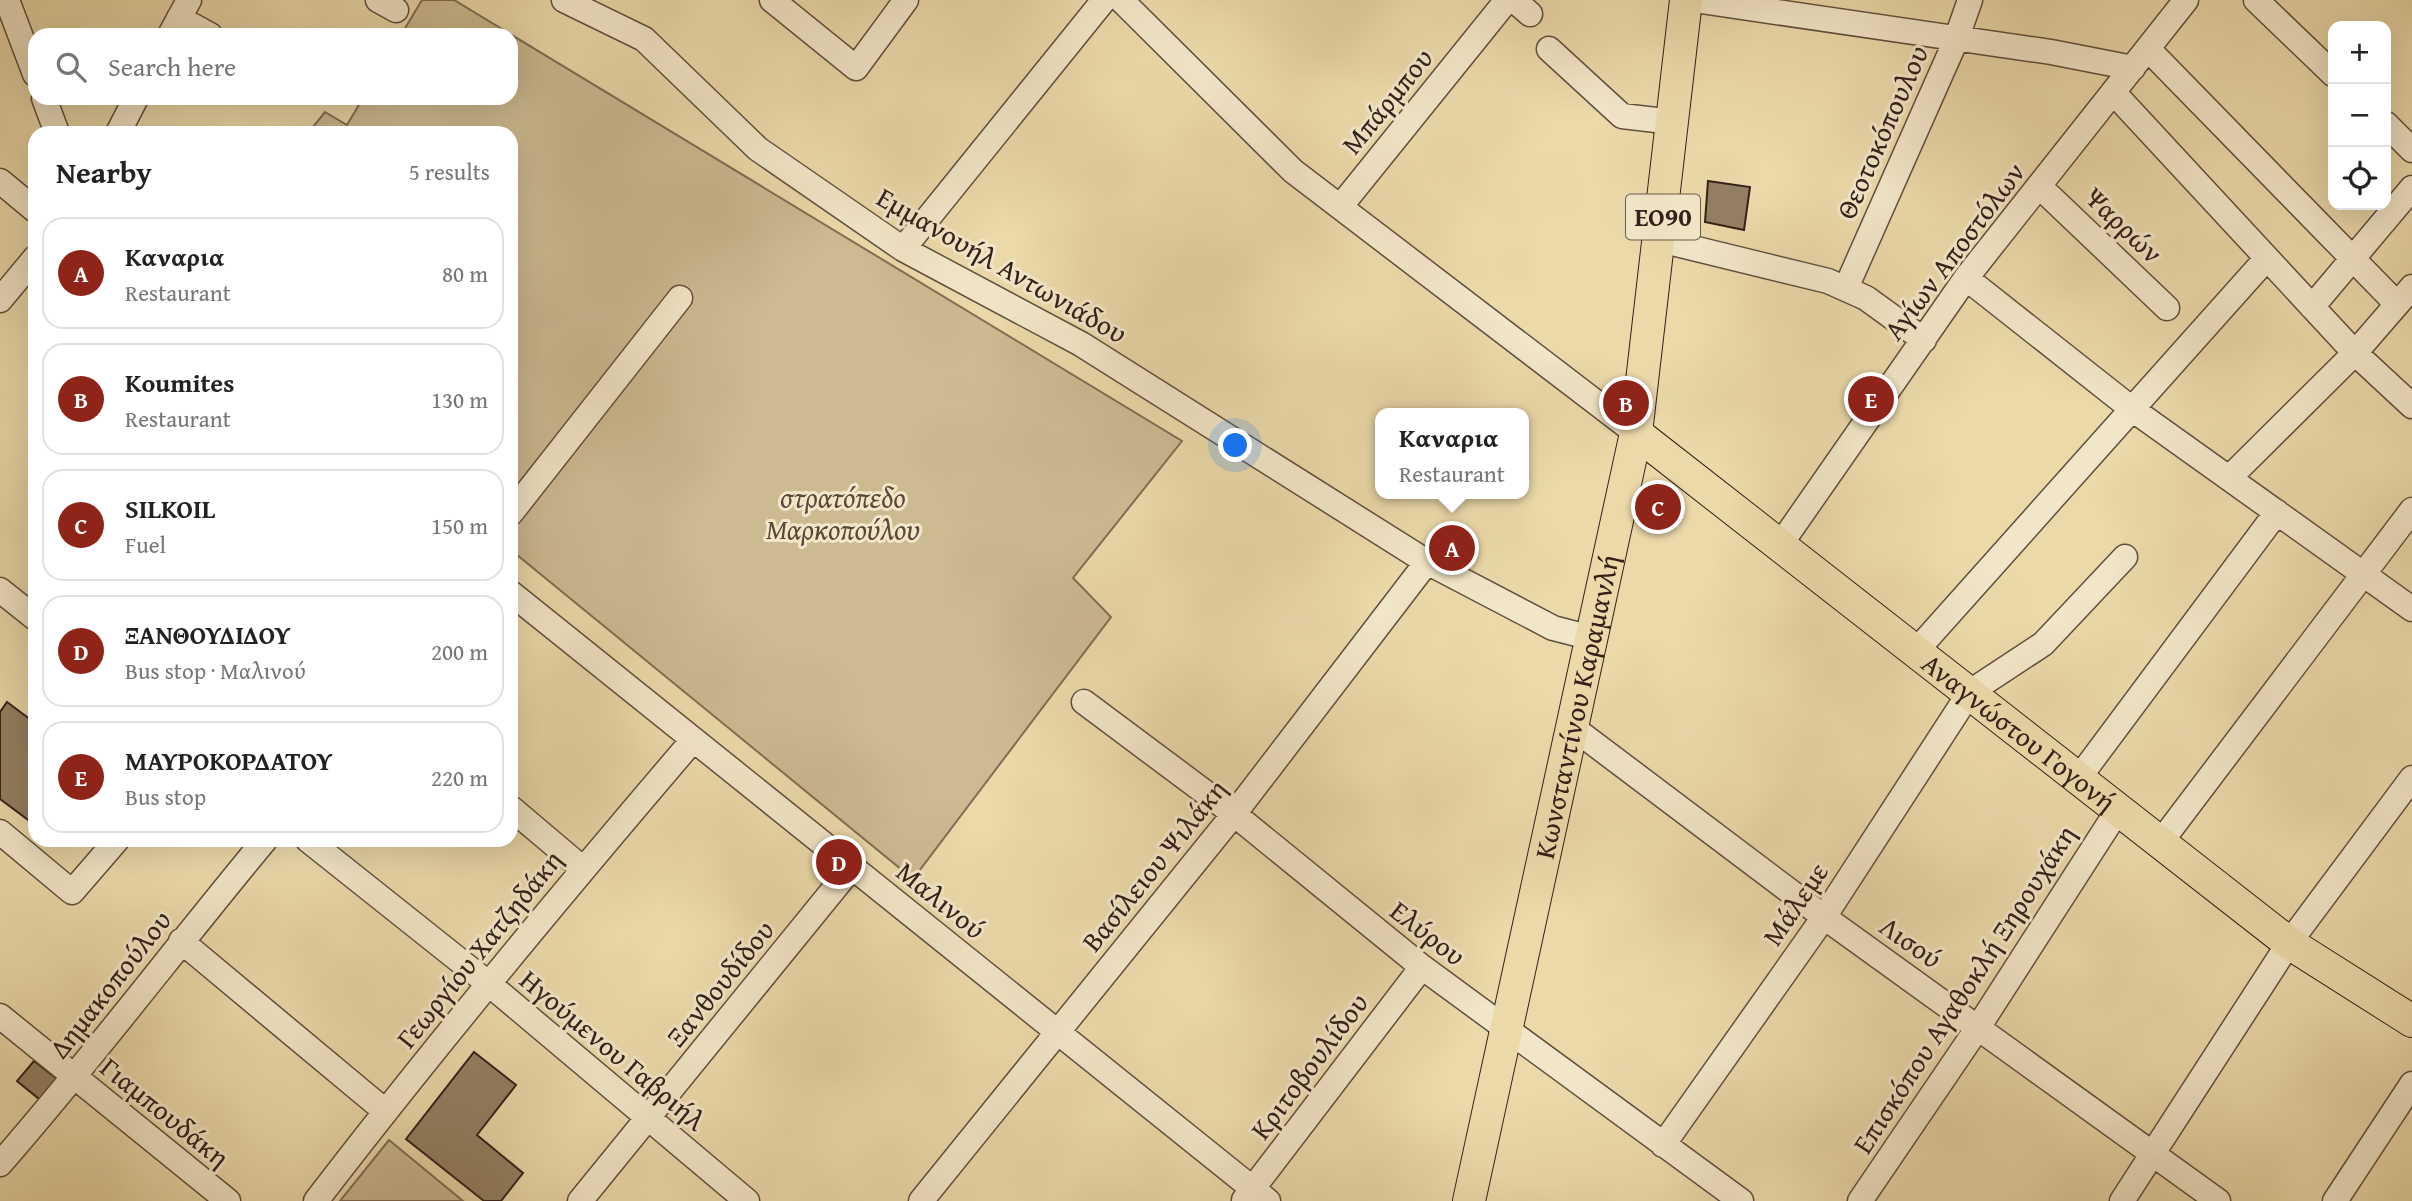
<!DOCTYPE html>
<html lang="en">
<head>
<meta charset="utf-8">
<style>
  :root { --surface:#fff; --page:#f6f6f6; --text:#222; --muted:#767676; --line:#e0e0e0; --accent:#8f2418 }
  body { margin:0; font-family:"Gentium Book Plus",serif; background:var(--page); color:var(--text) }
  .controls { position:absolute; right:21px; top:21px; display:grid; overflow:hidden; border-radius:14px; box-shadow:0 7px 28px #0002 }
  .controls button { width:63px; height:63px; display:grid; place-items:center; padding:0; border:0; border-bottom:2px solid var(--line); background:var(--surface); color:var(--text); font:35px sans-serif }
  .you { position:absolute; left:1236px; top:446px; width:24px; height:24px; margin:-18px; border:5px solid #fff; border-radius:50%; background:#1a73e8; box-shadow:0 0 0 10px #1a73e833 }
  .badge { display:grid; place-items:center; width:46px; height:46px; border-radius:50%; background:var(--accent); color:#fff; font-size:23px; font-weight:700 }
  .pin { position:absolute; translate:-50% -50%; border:4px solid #fff; box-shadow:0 2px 7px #0006 }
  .popup { position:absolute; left:1375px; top:408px; width:154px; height:91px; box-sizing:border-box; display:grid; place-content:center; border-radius:14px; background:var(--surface); filter:drop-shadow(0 2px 5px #0005); font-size:23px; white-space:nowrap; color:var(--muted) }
  .popup b { font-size:26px; color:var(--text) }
  .popup::after { content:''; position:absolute; left:50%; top:100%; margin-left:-14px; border:14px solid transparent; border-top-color:var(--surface) }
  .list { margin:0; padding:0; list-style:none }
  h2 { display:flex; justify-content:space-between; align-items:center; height:91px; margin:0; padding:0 28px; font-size:30px }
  h2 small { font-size:23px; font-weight:400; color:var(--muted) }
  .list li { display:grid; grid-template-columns:46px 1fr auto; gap:21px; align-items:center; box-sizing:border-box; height:112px; margin:0 14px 14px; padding:0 14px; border:2px solid var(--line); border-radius:21px }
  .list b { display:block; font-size:26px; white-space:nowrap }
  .list p { margin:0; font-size:23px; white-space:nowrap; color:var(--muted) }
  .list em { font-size:23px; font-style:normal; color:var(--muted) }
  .icon { flex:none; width:38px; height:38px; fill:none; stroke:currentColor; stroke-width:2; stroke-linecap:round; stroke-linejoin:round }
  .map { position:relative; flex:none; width:2412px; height:1201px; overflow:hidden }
  .search { position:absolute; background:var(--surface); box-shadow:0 7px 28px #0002; left:28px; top:28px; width:490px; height:77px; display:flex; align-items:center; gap:18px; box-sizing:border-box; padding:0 24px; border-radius:21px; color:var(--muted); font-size:26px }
  .panel { position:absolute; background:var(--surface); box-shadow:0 7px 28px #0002; left:28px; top:126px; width:490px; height:721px; border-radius:21px }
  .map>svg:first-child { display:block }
</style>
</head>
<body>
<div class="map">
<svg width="2412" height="1201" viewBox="0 0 2412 1201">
  <rect width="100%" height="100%" fill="#ebd9aa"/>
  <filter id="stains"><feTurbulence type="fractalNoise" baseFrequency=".00286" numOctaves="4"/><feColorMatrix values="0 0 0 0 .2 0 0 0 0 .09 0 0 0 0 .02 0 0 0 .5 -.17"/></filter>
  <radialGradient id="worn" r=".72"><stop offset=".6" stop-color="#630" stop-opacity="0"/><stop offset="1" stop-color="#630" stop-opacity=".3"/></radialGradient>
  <path fill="#ccba91" stroke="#806d55" stroke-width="2" d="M422,0H454L1182,441L1073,578L1111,617L913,879L511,550V133H308L325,112L347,125L363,98H511V35H401Z
    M389,1140L463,1201H340Z"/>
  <path fill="#938064" stroke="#332019" stroke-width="2" d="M1708,181L1750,187L1744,230L1705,222Z
    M7,702L35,723V825L0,799V712Z
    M474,1052L516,1085L477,1135L523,1173L501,1201H484L406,1139Z
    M34,1061L61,1082L44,1103L17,1081Z"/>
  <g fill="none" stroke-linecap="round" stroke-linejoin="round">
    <defs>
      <path id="minor" d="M7,0L35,74
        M378,0L396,10
        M564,0L644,39L758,149L903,249L1081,344L1427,562L1553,628L1592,638
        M772,0L856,68L906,0
        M1121,0L1293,171L1636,433
        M1514,0L1530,14
        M1694,0L2051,52L2133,68
        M2256,0L2333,74
        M179,18L210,35
        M170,35L189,0
        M1549,49L1622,116L1673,122
        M2148,49L2397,304
        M2113,92L2355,353L2412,406
        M44,98L57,133
        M2386,124L2412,150
        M118,133L136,98
        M0,181L35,210
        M2039,186L2167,308
        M1340,207L1507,0
        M1660,240L1828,281L1866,298L1924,340
        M903,249L1104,0
        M1966,278L2132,409L2412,609
        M1846,288L1956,40L1970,0
        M0,300L35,258
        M2312,307L2412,188
        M2229,478L2355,353L2412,287
        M511,513L680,298
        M1780,545L1966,278L2186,0
        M0,590L35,618
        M511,593L1268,1201
        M1916,651L2267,258
        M1084,702L1234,814L1422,967L1741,1201
        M1572,727L1824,917L2218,1201
        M2078,779L2277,512
        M511,808L583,869
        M0,832L72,892L117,840
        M308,840L489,984L747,1201
        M2160,843L2412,510
        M181,941L385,1111
        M0,1016L228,1201
        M1663,1145L1824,917L1970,692L2043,644L2125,557
        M0,1164C92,1059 176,947 265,840
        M1244,1200L1422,967
        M316,1201C437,1043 564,891 693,740
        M580,1201L852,867
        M921,1201L1234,814L1427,562
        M1860,1201L1979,1026L2118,810
        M2122,1201L2289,943L2412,778
        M2335,1201L2412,1084"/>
      <g id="major">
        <path id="s1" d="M1636,433L2289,943L2412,1021"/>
        <path id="s2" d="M1469,1201L1636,433L1686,0"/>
      </g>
    </defs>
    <use href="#minor" stroke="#614e3d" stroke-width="27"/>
    <use href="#major" stroke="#332019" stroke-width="34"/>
    <use href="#minor" stroke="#f2e6c8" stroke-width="24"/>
    <use href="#major" stroke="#ebd9aa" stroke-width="32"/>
  </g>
  <g text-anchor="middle" stroke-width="6" stroke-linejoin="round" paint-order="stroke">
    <rect fill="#f2e6c8" stroke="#6c5b4e" stroke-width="2" x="1626" y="194.5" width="74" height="45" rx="5"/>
    <g font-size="26" font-weight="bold" fill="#332019">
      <text x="1663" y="226">ΕΟ90</text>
    </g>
    <g font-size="28" fill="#332019" stroke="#f2e6c8">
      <text transform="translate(1387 101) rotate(-51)" y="10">Μπάρμπου</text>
      <text transform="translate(1882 132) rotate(-66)" y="10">Θεοτοκόπουλου</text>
      <text transform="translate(2124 225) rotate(44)" y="10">Ψαρρών</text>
      <text transform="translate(1954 251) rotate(-53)" y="10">Αγίων Αποστόλων</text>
      <text transform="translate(1002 265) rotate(30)" y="10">Εμμανουήλ Αντωνιάδου</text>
      <text dy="10" stroke="none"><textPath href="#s2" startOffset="506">Κωνσταντίνου Καραμανλή</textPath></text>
      <text dy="10" stroke="none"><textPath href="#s1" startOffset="486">Αναγνώστου Γογονή</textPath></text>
      <text transform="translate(1154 865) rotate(-51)" y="10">Βασίλειου Ψιλάκη</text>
      <text transform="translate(941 900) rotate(39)" y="10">Μαλινού</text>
      <text transform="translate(1795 904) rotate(-56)" y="10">Μάλεμε</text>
      <text transform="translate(1428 933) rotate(38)" y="10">Ελύρου</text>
      <text transform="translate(1911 942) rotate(35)" y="10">Λισού</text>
      <text transform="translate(479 949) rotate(-51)" y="10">Γεωργίου Χατζηδάκη</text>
      <text transform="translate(720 983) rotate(-51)" y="10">Ξανθουδίδου</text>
      <text transform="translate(110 984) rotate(-52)" y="10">Δημακοπούλου</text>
      <text transform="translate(1964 989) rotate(-57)" y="10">Επισκόπου Αγαθοκλή Ξηρουχάκη</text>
      <text transform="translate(613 1050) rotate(40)" y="10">Ηγούμενου Γαβριήλ</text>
      <text transform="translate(1309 1066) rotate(-53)" y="10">Κριτοβουλίδου</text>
      <text transform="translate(165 1112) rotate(39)" y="10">Γιαμπουδάκη</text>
    </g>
    <g font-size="28" font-style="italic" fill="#594637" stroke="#f2e6c8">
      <text x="843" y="507">στρατόπεδο<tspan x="843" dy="32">Μαρκοπούλου</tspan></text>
    </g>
  </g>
  <rect width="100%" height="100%" filter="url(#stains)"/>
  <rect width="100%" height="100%" fill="url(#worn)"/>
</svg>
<div class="controls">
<button>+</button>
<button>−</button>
<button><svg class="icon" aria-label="locate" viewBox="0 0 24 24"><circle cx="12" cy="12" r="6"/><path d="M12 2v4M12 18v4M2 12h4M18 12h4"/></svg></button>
</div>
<div class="you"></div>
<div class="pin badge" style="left:1452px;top:548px">A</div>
<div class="popup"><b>Καναρια</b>Restaurant</div>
<div class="pin badge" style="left:1626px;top:403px">B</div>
<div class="pin badge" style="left:1658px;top:507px">C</div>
<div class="pin badge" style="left:839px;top:862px">D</div>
<div class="pin badge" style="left:1871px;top:399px">E</div>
<div class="search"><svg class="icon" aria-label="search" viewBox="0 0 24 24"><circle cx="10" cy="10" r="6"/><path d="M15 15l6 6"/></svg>Search here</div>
<section class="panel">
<h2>Nearby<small>5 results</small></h2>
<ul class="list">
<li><span class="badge">A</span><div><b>Καναρια</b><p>Restaurant</p></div><em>80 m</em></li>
<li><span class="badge">B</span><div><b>Koumites</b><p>Restaurant</p></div><em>130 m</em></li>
<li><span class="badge">C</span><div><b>SILKOIL</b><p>Fuel</p></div><em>150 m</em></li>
<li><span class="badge">D</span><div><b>ΞΑΝΘΟΥΔΙΔΟΥ</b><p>Bus stop · Μαλινού</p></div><em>200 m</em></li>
<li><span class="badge">E</span><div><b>ΜΑΥΡΟΚΟΡΔΑΤΟΥ</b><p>Bus stop</p></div><em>220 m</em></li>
</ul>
</section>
</div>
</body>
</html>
